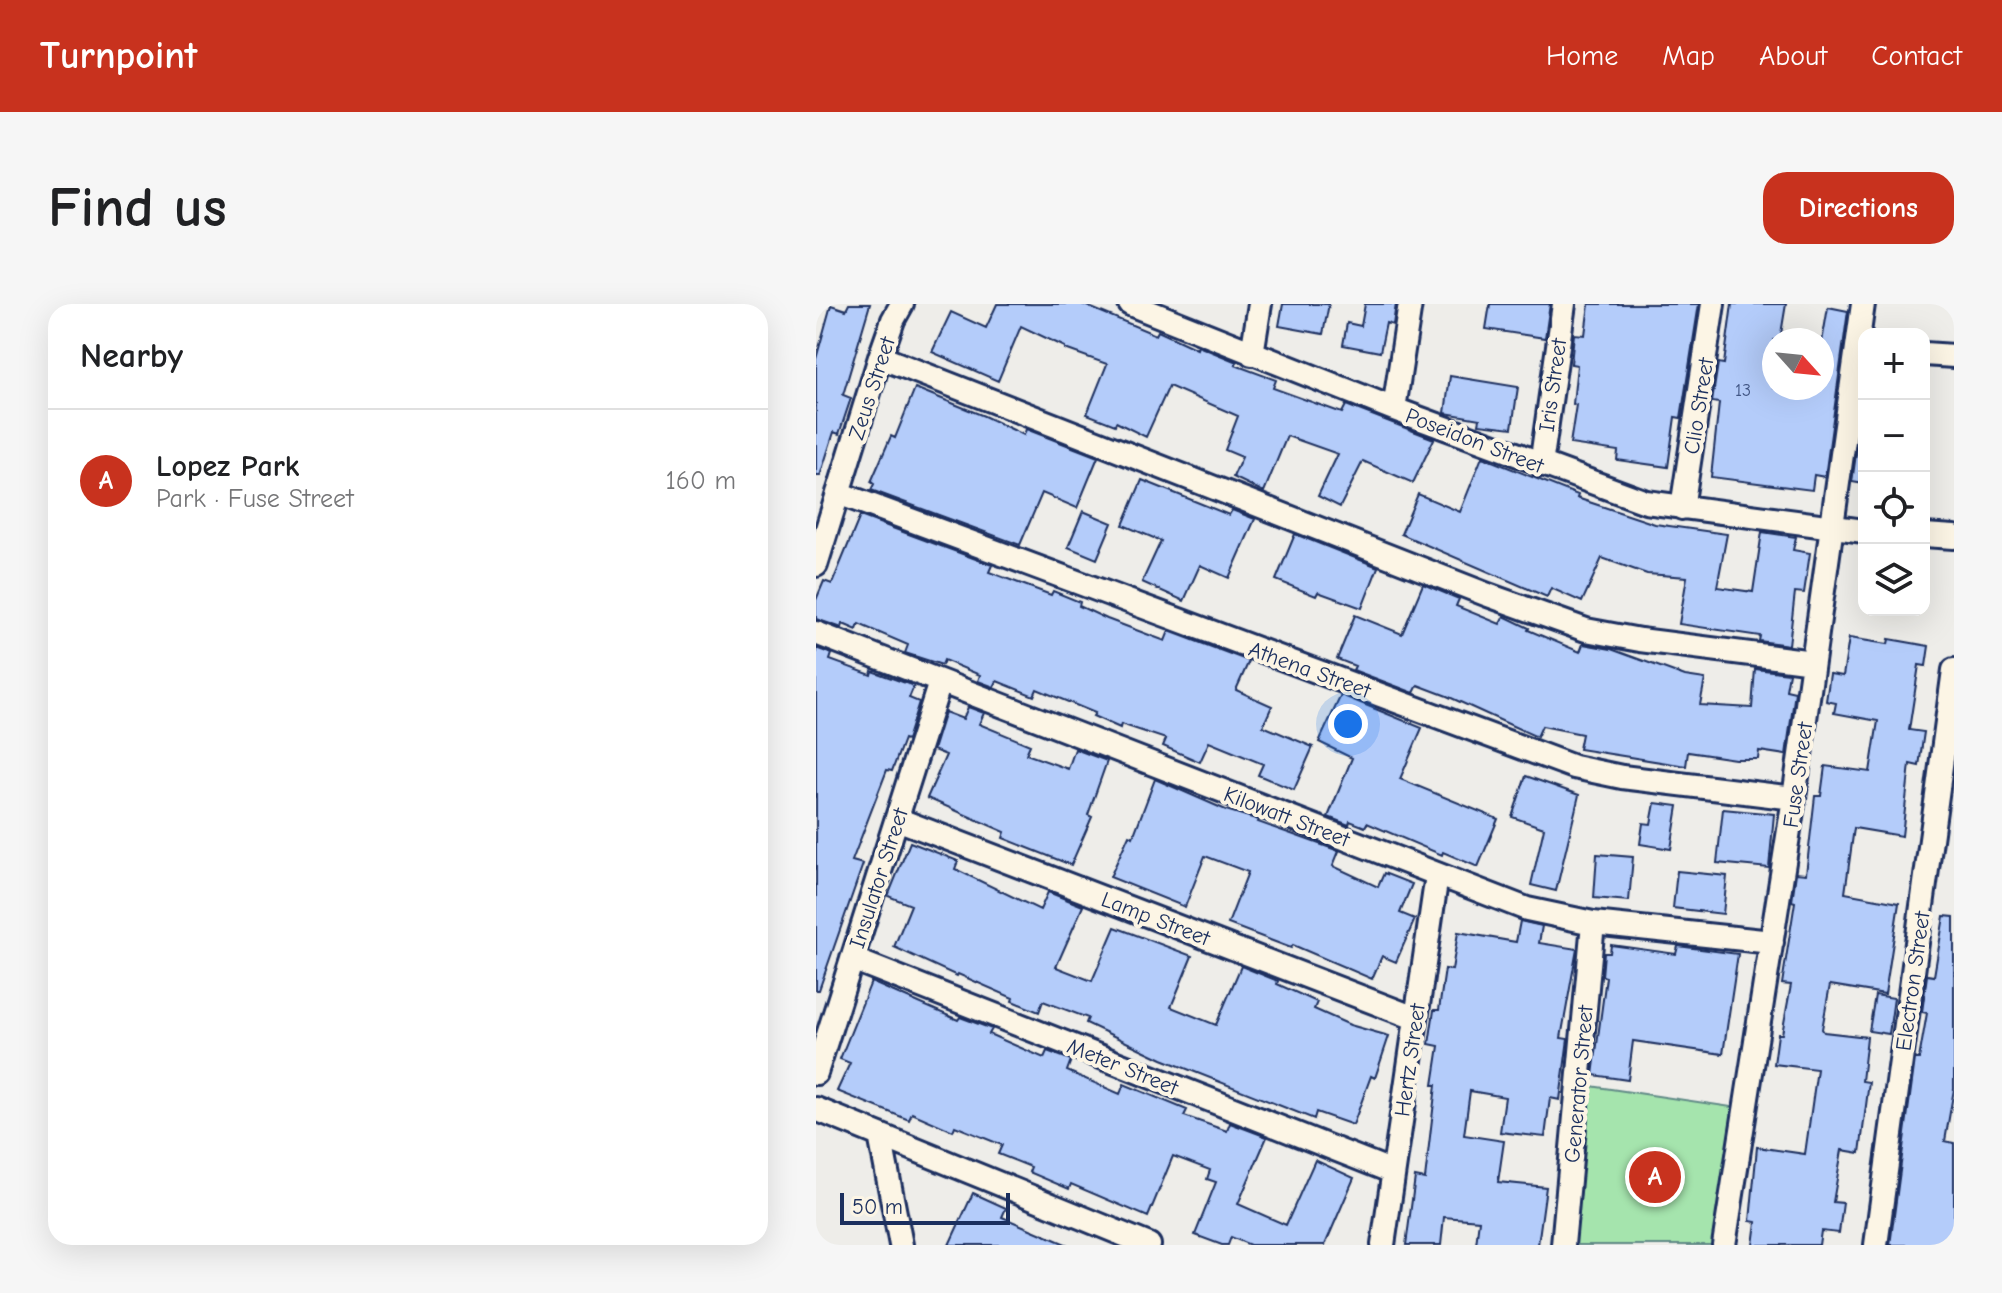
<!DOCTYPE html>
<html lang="en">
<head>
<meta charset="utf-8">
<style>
  :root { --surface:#fff; --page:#f6f6f6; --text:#202124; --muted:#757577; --line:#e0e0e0; --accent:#c8321e }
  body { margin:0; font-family:"Comic Neue",sans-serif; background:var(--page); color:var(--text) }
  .controls { position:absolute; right:24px; top:24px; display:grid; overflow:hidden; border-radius:16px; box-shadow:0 8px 32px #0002 }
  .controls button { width:72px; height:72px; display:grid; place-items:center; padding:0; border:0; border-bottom:2px solid var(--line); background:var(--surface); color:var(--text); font:40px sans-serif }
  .compass { position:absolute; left:946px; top:24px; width:72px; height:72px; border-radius:50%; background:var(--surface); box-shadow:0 8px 32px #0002; rotate:117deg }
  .scale { position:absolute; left:24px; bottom:20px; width:170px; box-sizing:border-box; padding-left:8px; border:4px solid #1b2f5e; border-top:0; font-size:22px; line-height:28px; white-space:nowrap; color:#1b2f5e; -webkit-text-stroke:6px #fcf5e5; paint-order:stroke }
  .you { position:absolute; left:532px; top:420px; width:28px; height:28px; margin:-20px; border:6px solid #fff; border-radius:50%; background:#1a73e8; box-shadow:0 0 0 12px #1a73e833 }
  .badge { display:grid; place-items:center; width:52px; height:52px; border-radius:50%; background:var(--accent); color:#fff; font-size:26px; font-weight:700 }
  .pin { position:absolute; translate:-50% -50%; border:4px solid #fff; box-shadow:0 2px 8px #0006 }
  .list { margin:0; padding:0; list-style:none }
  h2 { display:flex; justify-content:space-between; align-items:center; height:104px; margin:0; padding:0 32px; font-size:34px }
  h2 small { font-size:26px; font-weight:400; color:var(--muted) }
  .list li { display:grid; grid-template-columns:52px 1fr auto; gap:24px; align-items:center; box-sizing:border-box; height:144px; padding:0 32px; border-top:2px solid var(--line) }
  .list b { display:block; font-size:30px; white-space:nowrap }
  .list p { margin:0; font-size:26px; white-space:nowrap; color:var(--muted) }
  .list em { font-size:26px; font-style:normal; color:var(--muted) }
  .icon { flex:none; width:44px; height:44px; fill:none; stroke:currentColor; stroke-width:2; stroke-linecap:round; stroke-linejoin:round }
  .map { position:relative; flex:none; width:1138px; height:941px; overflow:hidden; border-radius:24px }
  header { display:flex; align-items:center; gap:48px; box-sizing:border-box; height:112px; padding:0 40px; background:var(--accent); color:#fff }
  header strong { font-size:38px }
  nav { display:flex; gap:44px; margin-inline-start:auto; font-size:28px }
  .intro { display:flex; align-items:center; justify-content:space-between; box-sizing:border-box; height:192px; padding:0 48px }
  h1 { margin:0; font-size:56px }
  .button { padding:20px 36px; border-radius:24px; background:var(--accent); color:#fff; font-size:28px; font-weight:700 }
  main { display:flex; gap:48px; padding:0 48px }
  aside { flex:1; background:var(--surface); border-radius:24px; box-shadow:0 8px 32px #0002 }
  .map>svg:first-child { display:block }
</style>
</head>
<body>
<header>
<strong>Turnpoint</strong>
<nav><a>Home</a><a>Map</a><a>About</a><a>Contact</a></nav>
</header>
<div class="intro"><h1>Find us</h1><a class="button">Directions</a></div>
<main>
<aside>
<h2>Nearby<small></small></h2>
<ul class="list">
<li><span class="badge">A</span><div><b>Lopez Park</b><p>Park · Fuse Street</p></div><em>160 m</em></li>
</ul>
</aside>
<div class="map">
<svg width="1138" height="941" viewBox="0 0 1138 941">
  <rect width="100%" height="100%" fill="#eeede9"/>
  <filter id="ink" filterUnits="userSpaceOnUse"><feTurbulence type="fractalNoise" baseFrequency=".0125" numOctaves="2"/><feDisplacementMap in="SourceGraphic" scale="16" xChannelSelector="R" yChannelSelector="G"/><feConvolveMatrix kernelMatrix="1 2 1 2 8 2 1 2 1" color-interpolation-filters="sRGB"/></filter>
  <g filter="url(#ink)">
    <path fill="#a5e4ad" stroke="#608a86" stroke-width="2" d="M768,781L929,805L908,941H754Z"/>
    <path fill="#b4ccfa" stroke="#1b2f5e" stroke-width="2" d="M33,0H54L27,91L35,94L23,130L18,128L4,172H0V55L15,1L30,6Z
      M181,0H266L340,31L342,27L381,45L382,42L421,58L419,61L460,76L457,84L526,109L530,101L618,135L597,179L547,157L524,203L502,192L522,150L471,132L448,188L417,173L426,153L409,146L422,112L353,82L330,133L300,118L299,121L271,110L291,60L249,45V43L205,22L182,77L116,48L135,8L170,24Z
      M467,0H513L507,30L463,22Z
      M549,0H580L577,21L570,19L564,48L527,41L531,19L545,22Z
      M674,0H734L729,34L670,25Z
      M773,0H883L865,114L859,113L852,163L801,156L802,147L754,140L760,101L757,100L761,61L755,60L758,30L769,31Z
      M916,0H970L964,36H958V84H1006V38L1012,3L1032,7L1009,173L998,171L996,186L895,173L903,99L896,98L902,59L908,60Z
      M634,72L702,83L696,124L663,120L664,115L629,109Z
      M99,84L168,112L208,131L210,125L282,153L261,204L226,189L204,241L55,186L58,180L55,178L75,132L79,134Z
      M1042,136L1048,137V180L1036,178Z
      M666,153L762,191L761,194L839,220L911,230L901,283L937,288L946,228L980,233L977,246L994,249L988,289L979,288L973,341L943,337L944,332L863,320L871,273L831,270L786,254L766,298L735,284L731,293L585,230L602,190L644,208Z
      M326,176L413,211L416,206L439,215L413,274L384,261L368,297L326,278L345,237L307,221Z
      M267,207L296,219L281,255L252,243Z
      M44,212L176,261L173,268L235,291L237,287L264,298L263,302L291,315L349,337L353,327L433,357L420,386L456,402L447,422L497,443L478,486L442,471L447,460L393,438L384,458L347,442L350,435L305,420L304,424L277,412L279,409L221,385L218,392L181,377L178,383L162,377L164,371L128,356L126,361L89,349L92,341L43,320L41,326L27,320L26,324L0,315V296L8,277L16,280Z
      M479,230L562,263L546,304L502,288L500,292L460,276Z
      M607,280L643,295L640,302L684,320L688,312L713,324L712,326L764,348L767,340L795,345L869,372L889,375L884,401L936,404L939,365L973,369L970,386L979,388L970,451L943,447L942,455H919L872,448L870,462L763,445L766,430L726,422L721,433L631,392L602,381L598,389L537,366L539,362L521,355L539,311L586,330Z
      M1033,334L1072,340L1073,335L1113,342L1110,362L1103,361L1093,426L1108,428L1103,462L1094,460L1086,532L1038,524L1029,589L1083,599L1069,690L1014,681L1006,725L1008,728L1051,733L1046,777L1053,778L1044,849L1026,846L1017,898L1027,899L1023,929L1005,927L1003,941H937L940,918L934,917L941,843L989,850L1001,765L958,760L962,730H966L975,681L966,680L979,598L976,597L980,569L990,570L999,492H1005L1009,462L1054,468L1062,417L1018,409L1020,399L1010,397L1014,370L1027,372Z
      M0,344L16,350L14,356L55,371L56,367L98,382L93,394L103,398L91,436L88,435L76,467L71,466L36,557L47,560L3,686H0Z
      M525,391L606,424L584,475L682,515L662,563L627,548L626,551L551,519L549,523L534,517L533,521L512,513L536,454L503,438Z
      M152,403L168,409L163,420L214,441L210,450L252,465L259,445L291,457L272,511L276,513L255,561L187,534L189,528L111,494L130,451L117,446L129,408L147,415Z
      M710,472L763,491L740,587L715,581L728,524L696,513Z
      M339,475L410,506L443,516L442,518L523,547L517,562L562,583L568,569L596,580L584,609L599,615L580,658L566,652L556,675L477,641L475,644L412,620L432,568L389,552L369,603L294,573L313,531L317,533Z
      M839,499L862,502L855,545L824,540L827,519L835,520Z
      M907,505L958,510L953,564L901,559Z
      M94,538L142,557L139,565L224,606L232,588L267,602L240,663L276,677L299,623L376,652L355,703L400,721L425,662L462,677L461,680L501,698L498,705L534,721L573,732L559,774L555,772L537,821L500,808L498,815L346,755L270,719L272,714L227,697L223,708L196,697L197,694L142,670L141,672L78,643L95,601L72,592Z
      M781,550L817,553L813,597L778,594Z
      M861,567L911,572L907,610L857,604Z
      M1128,612L1138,613V785L1129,837L1138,839V941H1074L1099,755H1103L1111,709L1106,708L1111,671L1118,672Z
      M704,617L726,622L723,639L761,645L745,734L752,735L744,796L734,794L729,833L684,828L689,793L654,787L648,831L688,837L682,878L730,883L722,941H660L663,916L628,913L625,941H590L599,873L609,875L620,781H617L623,742L613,740L618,706H623L629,665L636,666L642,628L700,638Z
      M795,641L860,650L862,642L922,650L907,750L817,737L812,776L777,771L790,673L786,672L788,649H794Z
      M55,678L142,716L144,713L176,725L173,730L228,754L231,747L255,756L251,767L304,790L308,780L371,806L368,812L411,827L414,819L451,833L422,900L470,921L499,856L538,874L509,941H434L415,933L412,941H406L379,931L400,878L391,875L394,866L357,852L332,913L255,880L253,885L213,868L215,863L182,850L186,841L139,822L137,827L96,809L93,816L21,787L34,759L24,755Z
      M1059,691L1078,694L1073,730L1053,727Z
      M157,889L190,904L186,913L252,941H133Z"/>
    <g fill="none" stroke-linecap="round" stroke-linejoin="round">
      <defs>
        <path id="minor" d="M314,0L578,105L830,198L1048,227
          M436,50L444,0
          M1108,50L1138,52
          M64,53L672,291L770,326L824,336L997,358
          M578,105L594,0
          M725,161L748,0
          M22,189L758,463L806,473L978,494
          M866,204L897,0
          M1108,231L1138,233
          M0,261L64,53L77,16L86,0
          M0,329L711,605L777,619L956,638
          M81,515L599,714
          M36,655L577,868
          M0,769L124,378
          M0,805L333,941
          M64,831L85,941
          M567,941L621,571
          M747,941L777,619
          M908,941L978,494L1047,0
          M1060,941L1138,366"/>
      </defs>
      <use href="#minor" stroke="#1b2f5e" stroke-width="28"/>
      <use href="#minor" stroke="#fcf5e5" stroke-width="22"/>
    </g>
  </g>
  <g text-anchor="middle" stroke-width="8" stroke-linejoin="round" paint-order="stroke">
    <g font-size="18" fill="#415685">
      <text x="927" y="92">13</text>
    </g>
    <g font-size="22" fill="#1b2f5e" stroke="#fcf5e5">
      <text transform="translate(736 81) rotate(-82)" y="8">Iris Street</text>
      <text transform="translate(55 84) rotate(-72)" y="8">Zeus Street</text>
      <text transform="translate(882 102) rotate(-81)" y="8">Clio Street</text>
      <text transform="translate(659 136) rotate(21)" y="8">Poseidon Street</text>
      <text transform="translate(494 365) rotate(20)" y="8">Athena Street</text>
      <text transform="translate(981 471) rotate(-82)" y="8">Fuse Street</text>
      <text transform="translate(471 512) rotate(21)" y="8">Kilowatt Street</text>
      <text transform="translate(62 574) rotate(-72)" y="8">Insulator Street</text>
      <text transform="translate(340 614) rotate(21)" y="8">Lamp Street</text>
      <text transform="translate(1096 677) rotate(-82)" y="8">Electron Street</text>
      <text transform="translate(593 756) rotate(-82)" y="8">Hertz Street</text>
      <text transform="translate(307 762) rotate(22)" y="8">Meter Street</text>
      <text transform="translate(762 780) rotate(-85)" y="8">Generator Street</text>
    </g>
  </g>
</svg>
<div class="controls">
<button>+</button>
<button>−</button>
<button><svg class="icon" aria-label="locate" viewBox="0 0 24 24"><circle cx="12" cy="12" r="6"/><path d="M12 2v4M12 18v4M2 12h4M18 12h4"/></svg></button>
<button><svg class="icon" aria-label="layers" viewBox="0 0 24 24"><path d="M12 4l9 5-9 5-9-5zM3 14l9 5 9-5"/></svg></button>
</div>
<svg class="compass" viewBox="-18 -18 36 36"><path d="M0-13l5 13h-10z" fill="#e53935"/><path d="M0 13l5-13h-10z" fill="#757577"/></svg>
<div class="scale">50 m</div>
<div class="you"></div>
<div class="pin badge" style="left:839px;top:873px">A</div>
</div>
</main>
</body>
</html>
